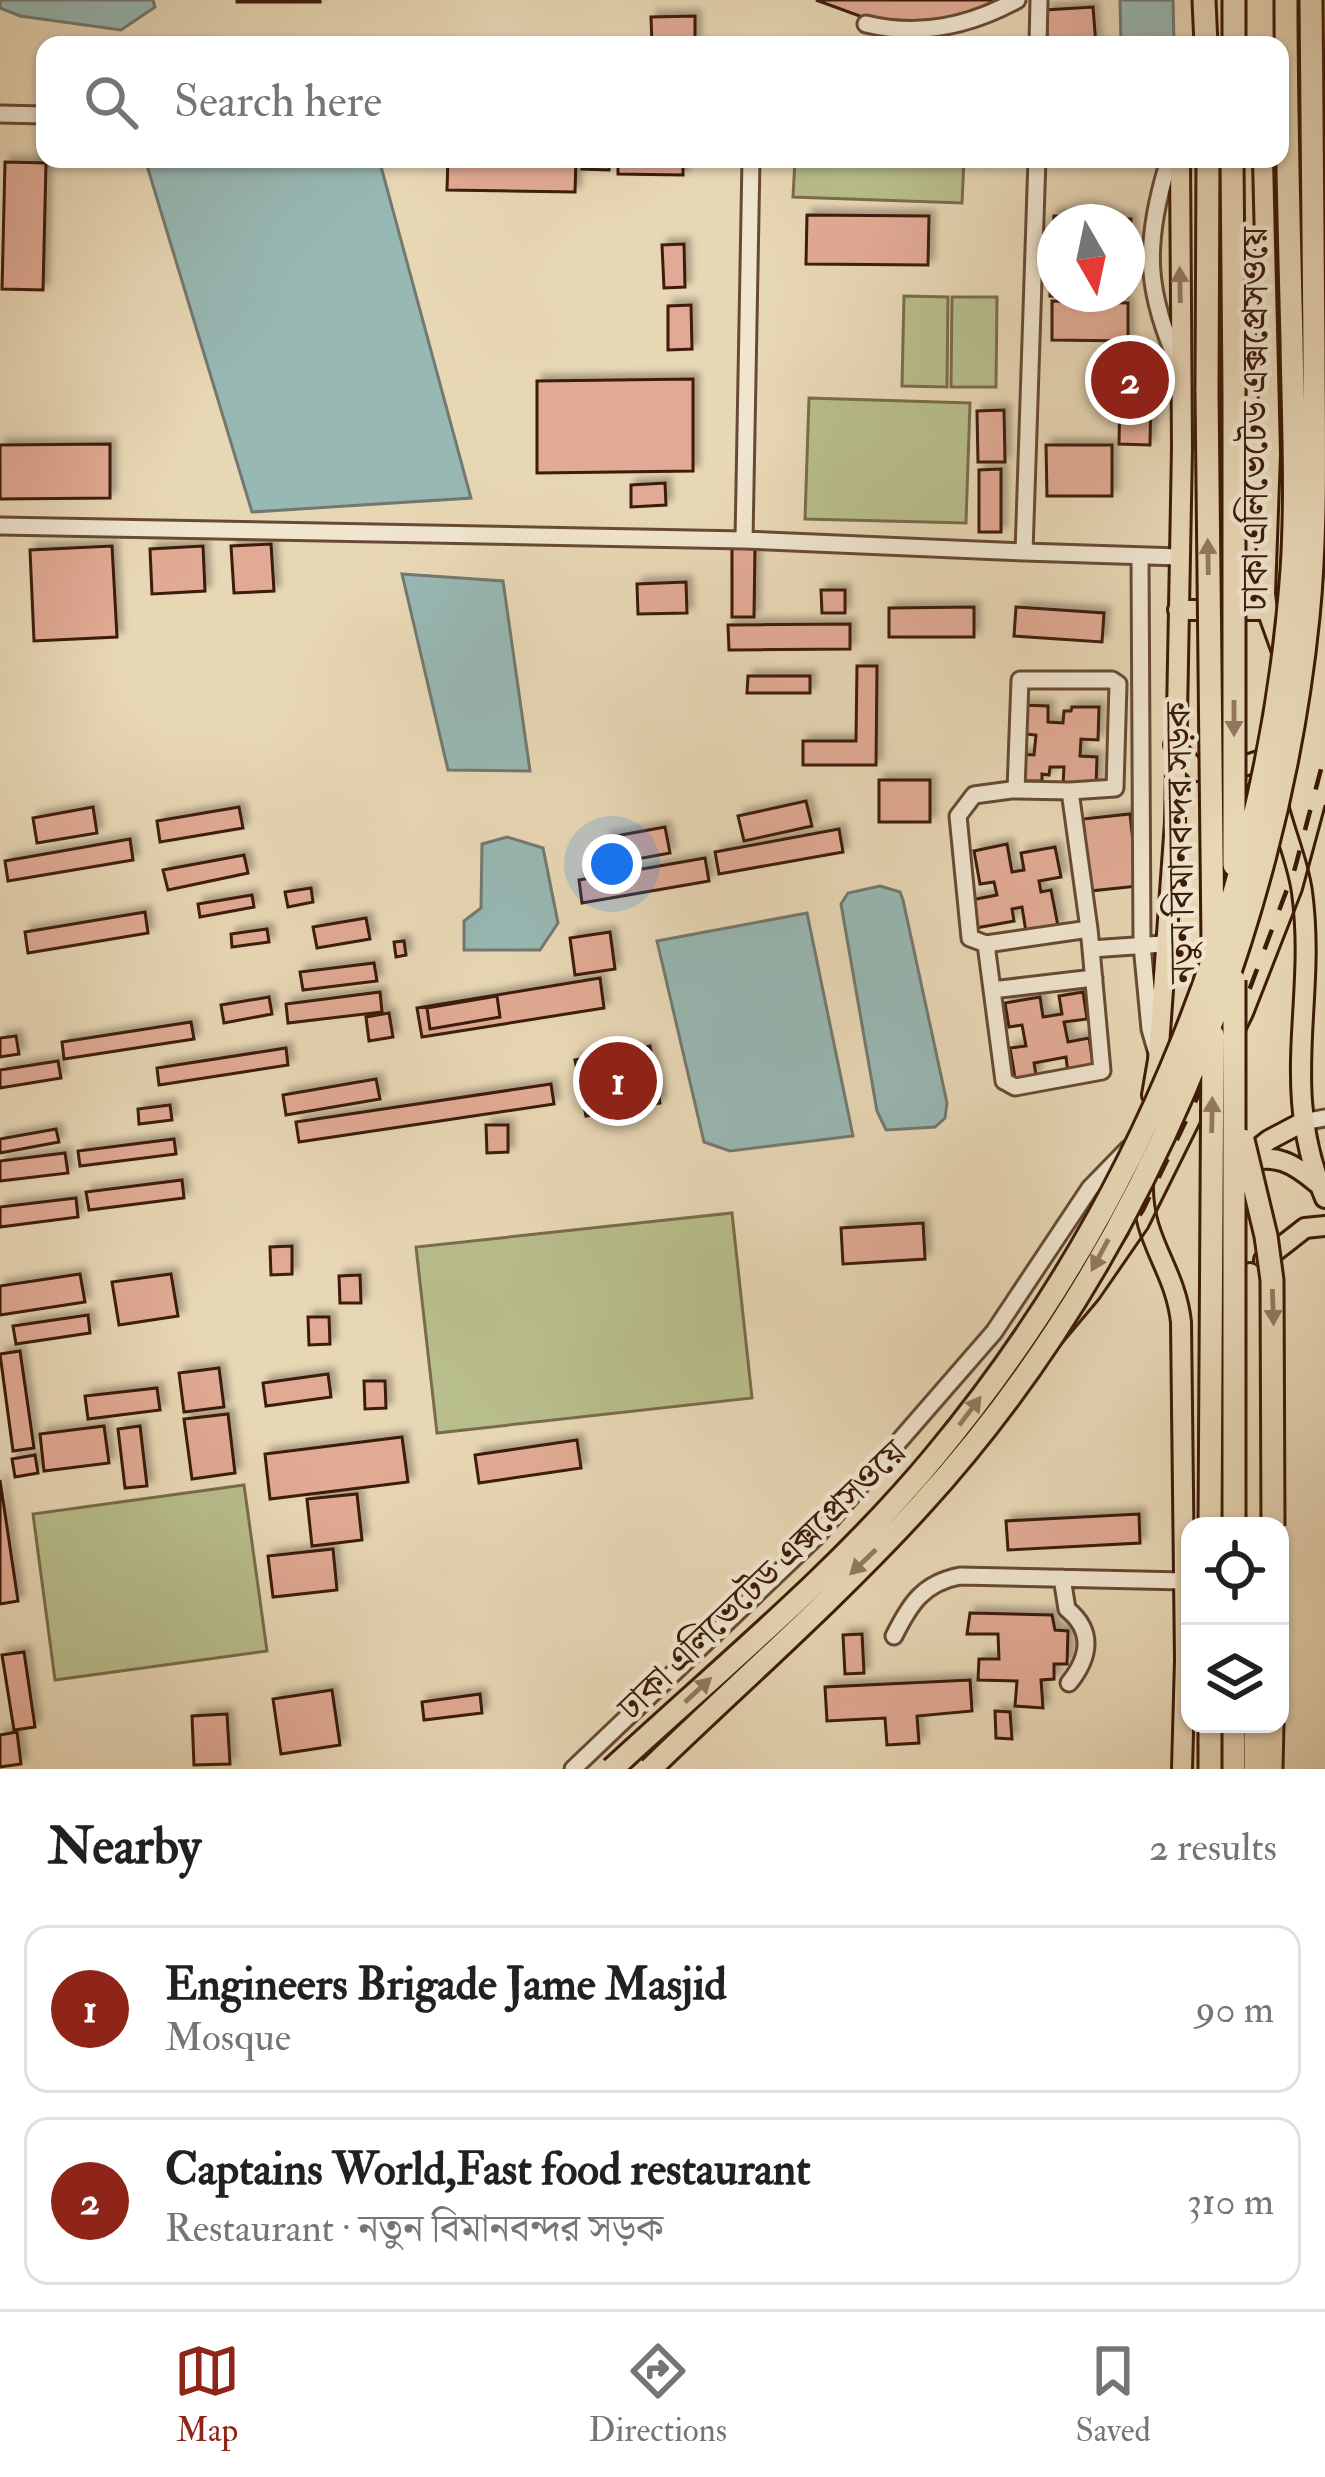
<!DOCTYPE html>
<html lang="en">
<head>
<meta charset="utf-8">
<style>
  :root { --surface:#fff; --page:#f6f6f6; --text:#202124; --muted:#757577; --line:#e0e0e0; --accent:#8f2418 }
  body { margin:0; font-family:"IM FELL Double Pica","Noto Serif Bengali",serif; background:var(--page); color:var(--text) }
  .controls { position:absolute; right:36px; bottom:36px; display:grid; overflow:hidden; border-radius:24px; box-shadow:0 3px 9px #0004 }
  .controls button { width:108px; height:108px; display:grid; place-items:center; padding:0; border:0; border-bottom:3px solid var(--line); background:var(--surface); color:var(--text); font:60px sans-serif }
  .compass { position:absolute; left:1037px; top:204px; width:108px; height:108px; border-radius:50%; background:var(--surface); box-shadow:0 3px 9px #0004; rotate:171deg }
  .you { position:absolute; left:612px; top:864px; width:42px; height:42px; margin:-30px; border:9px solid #fff; border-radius:50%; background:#1a73e8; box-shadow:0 0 0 18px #1a73e833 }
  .badge { display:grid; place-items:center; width:78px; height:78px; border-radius:50%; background:var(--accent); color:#fff; font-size:39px; font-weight:700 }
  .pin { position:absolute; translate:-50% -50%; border:6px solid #fff; box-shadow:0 3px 12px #0006 }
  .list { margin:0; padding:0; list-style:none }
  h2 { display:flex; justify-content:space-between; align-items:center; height:156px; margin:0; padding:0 48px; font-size:51px }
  h2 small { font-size:39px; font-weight:400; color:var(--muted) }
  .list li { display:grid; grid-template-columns:78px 1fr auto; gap:36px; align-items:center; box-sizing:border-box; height:168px; margin:0 24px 24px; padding:0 24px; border:3px solid var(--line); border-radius:24px }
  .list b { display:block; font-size:45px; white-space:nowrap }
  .list p { margin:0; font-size:39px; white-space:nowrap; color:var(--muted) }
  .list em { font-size:39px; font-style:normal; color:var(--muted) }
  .icon { flex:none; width:66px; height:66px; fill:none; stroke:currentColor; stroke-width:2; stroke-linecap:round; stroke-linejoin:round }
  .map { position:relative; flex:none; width:1325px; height:1769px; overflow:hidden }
  .search { position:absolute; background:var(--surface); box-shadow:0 3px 9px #0004; left:36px; right:36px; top:36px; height:132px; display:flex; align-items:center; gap:30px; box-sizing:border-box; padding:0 42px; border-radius:24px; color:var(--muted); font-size:45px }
  .sheet { height:540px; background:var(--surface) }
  nav { display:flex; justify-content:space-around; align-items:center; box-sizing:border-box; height:168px; border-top:3px solid var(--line); background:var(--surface); font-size:33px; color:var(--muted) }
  nav a { display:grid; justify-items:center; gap:6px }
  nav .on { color:var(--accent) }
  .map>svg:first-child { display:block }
</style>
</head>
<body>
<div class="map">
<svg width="1325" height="1769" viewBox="0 0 1325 1769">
  <defs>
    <filter id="shadow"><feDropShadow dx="5.5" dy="-5.5" stdDeviation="3" flood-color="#0004"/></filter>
  </defs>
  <rect width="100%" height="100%" fill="#e8d7b5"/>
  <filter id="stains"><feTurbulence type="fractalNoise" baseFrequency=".00167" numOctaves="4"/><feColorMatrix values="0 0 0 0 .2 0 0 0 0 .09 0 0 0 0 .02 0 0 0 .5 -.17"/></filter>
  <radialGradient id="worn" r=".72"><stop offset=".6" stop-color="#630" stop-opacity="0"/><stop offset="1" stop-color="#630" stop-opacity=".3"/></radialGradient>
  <path fill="#b8be8c" stroke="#7a6c4a" stroke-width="3" d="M795,159H964L962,203L793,197Z
    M904,296L948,297L947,387L902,386Z
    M952,297H997L996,387H951Z
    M809,398L970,403L966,523L805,519Z
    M732,1213L752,1398L437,1433L416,1247Z
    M244,1485L267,1651L55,1680L33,1514Z"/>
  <path fill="#98b8b4" stroke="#73796f" stroke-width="3" d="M0,0H153L155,7L121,30L20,16L0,8Z
    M1120,0H1173L1174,45H1121Z
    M145,159H379L471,498L252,512Z
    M402,574L503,581L530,771L448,770Z
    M507,837L543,848L558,923L540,950H464V921L481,908L482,844Z
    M880,886L900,892L903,900L947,1103L945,1118L935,1127L886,1130L877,1111L841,904L848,893Z
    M807,913L853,1136L730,1151L704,1142L657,941Z"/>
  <path fill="#e1aa94" stroke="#3c1b08" stroke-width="3" filter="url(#shadow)" d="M237,0H320V2H237Z
    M816,0H997L963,15L919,23L876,22Z
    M1093,7L1096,45H1048L1045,10Z
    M695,16V45H652L651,17Z
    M448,159H576L575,192L447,190Z
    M582,159H610L609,170L582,169Z
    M618,159H683V175L618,174Z
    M5,162L46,163L43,290L2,289Z
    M807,215L929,216L928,265L806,264Z
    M1054,216L1131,219L1128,252L1127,222H1055V249H1051Z
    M684,244L685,287L664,288L662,245Z
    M1051,270H1055V294H1127L1128,272L1127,297L1050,296Z
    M1052,301L1128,303V341L1052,340Z
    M691,305L692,349L668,350V306Z
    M693,379V471L537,473V381Z
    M1120,387H1151L1150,445L1119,444Z
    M1004,410L1005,462H978L977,411Z
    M110,444V498L0,499V445Z
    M1046,445H1112V496H1047Z
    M1001,469V532H979V470Z
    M665,483L666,505L631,507V485Z
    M271,544L274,591L234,593L231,546Z
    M112,546L117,637L34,641L30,550Z
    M203,546L205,591L152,594L150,549Z
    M732,546H755L754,617H732Z
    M686,582L687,613L638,614L637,584Z
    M821,590H845V613H822Z
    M974,607V637H889V608Z
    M1016,607L1104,613L1102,642L1014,636Z
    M850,624V649L729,650L728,625Z
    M857,666H877L876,765H803V741H856Z
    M748,676H810V693H747Z
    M1019,705L1048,706V722L1063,723L1064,711H1071L1072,707H1099L1098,740L1081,739L1080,756L1097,757L1096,786L1063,785L1064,767H1050L1049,775L1042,774V781H1028V785L1016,780L1019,754L1034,755L1036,735L1026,734Z
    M879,780H930V822H879Z
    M806,801L812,826L744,841L738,816Z
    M93,807L97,833L37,843L33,818Z
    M239,807L243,828L160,842L157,821Z
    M1130,814L1138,886L1090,891L1083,819Z
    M665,827L670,853L610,864L605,838Z
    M839,829L843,852L719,874L715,852Z
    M130,839L133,860L8,881L5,861Z
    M1007,844L1012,872L1024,870L1021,853L1055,847L1061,877L1039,881L1041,892L1051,890L1058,926L1026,932L1022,907L1012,909L1014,921L976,928L971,900L997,895L994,882L980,884L974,851Z
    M244,855L248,873L168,890L163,870Z
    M705,858L709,881L582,903L579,880Z
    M311,888L313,902L288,907L285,892Z
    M252,895L254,907L200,917L198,904Z
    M145,912L148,933L28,953L25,932Z
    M366,918L370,939L317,948L313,927Z
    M267,929L269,942L232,947L231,934Z
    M610,932L615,969L575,975L570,938Z
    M404,941L406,955L396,957L394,942Z
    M374,963L377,981L303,990L300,972Z
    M600,978L604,1008L422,1037L417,1008Z
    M380,992L382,1012L288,1023L286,1004Z
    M1083,992L1087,1019L1064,1022L1068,1042L1089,1038L1094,1069L1068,1073L1066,1057L1034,1063L1036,1075L1015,1078L1010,1048L1026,1046L1022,1025L1009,1027L1005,1003L1040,997L1043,1017L1062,1014L1059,996Z
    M497,996L500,1017L430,1029L427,1008Z
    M269,997L272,1014L224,1023L221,1005Z
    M389,1013L393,1037L369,1041L366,1017Z
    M191,1022L194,1039L64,1059L62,1042Z
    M16,1036L19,1054L0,1057V1038Z
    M650,1046L660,1103L586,1116L575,1060Z
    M286,1048L288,1065L159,1085L157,1068Z
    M58,1061L61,1078L0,1088V1070Z
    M376,1079L380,1099L286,1115L283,1095Z
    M551,1084L554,1104L299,1142L296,1122Z
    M170,1105L172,1120L139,1124L138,1109Z
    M486,1125H508V1152L487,1153Z
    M56,1129L59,1142L0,1153V1139Z
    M174,1139L176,1154L80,1166L78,1151Z
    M65,1153L68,1173L0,1181V1161Z
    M182,1180L184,1198L89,1210L86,1192Z
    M76,1198L78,1217L0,1227V1207Z
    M923,1223L925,1259L843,1264L841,1228Z
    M292,1246V1274L271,1275L270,1247Z
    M80,1274L85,1302L0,1315V1286Z
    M171,1274L178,1316L119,1325L112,1282Z
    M360,1275L361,1303H340L339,1276Z
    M88,1315L90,1333L16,1344L13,1326Z
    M308,1317H329L330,1344L309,1345Z
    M20,1351L34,1448L13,1451L0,1354Z
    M219,1368L224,1407L184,1412L179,1373Z
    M328,1374L331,1397L266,1406L263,1383Z
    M364,1381H385L386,1408L365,1409Z
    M157,1388L160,1410L88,1419L85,1396Z
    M228,1414L235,1473L192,1479L184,1419Z
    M104,1426L109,1463L44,1471L40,1434Z
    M140,1426L147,1486L125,1488L118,1429Z
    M402,1437L408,1482L270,1499L265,1454Z
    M577,1440L581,1468L479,1483L475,1455Z
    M35,1455L38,1473L15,1477L12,1459Z
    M0,1480L18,1601L0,1604Z
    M357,1494L362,1540L312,1546L307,1499Z
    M1139,1514L1140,1543L1008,1550L1006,1521Z
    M333,1549L337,1590L273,1597L268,1556Z
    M970,1613L1052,1615L1055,1630L1068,1631L1067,1664H1054V1679L1041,1680L1043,1708L1015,1706L1017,1681L978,1680L979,1659H999L998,1634H967Z
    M862,1634L864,1673L845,1674L843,1635Z
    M24,1652L35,1727L14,1730L2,1655Z
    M970,1680L972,1711L917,1716L919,1743L887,1745L885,1718L827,1721L825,1687Z
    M332,1690L340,1745L281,1754L273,1699Z
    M480,1694L482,1713L424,1720L422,1702Z
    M995,1711L1010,1712L1012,1739L996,1738Z
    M227,1714L230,1764L194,1765L192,1716Z
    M17,1732L21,1764L0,1767V1735Z"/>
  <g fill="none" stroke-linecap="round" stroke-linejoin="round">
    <defs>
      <path id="minor" d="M866,24C920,37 969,26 1017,0
        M1038,45L1039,0
        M0,114L45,115
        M751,159L744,540L1024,552L1037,159
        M1166,159L1167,167C1143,247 1146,293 1180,368
        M0,526L744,540
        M1024,552L1180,557
        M1140,557L1142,945L1150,1029L1156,1050
        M1016,790L1020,680H1112L1118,684L1115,788L1070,791
        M1089,929L986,944L970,938L958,816L974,795L1011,790L1070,791L1089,929L1091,949L1163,944
        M986,944L1004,1081L1015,1087L1102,1071L1091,949
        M992,990L1094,978
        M1303,1122L1325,1118
        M1062,1578L1067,1609C1094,1631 1090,1657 1069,1683
        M894,1636C910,1604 923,1583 960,1576L1184,1581
        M573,1769L815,1538L994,1332L1090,1188L1128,1149"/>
      <path id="major" d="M1263,159L1270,454L1265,594L1267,610L1281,649
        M1178,610H1267
        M1174,745L1197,771L1225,772L1271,757
        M1277,801C1284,831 1298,862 1302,892C1317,1001 1278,1087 1325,1198
        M1152,1095L1158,1060L1175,822L1182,448L1180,159
        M1245,1162C1276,1153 1293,1163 1317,1183
        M1240,1163L1269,1140L1303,1122
        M1143,1182C1141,1241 1175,1267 1181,1322L1185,1660L1182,1769
        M1264,1260L1305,1228L1325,1226
        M1250,1273L1252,1526
        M1254,1724V1769"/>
      <path id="highway" d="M1204,0L1206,45
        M1234,45V0
        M1232,159L1234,391
        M1207,391L1208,159
        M1210,1724V1769
        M1234,1769V1724
        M1271,1769L1272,1724"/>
    </defs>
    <use href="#minor" stroke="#674a33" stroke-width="21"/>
    <use href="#major" stroke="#3c1b08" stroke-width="24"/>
    <use href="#highway" stroke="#3c1b08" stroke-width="27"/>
    <use href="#minor" stroke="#f0e5cf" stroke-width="15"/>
    <use href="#major" stroke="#e8d7b5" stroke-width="18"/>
    <use href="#highway" stroke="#e8d7b5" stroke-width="21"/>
    <path stroke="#3c1b08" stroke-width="3" d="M649,1769L1005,1411L1099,1299L1148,1228L1253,1016L1302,891L1325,806"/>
    <path stroke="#3c1b08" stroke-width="4.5" stroke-dasharray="21 21" stroke-linecap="butt" d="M628,1769L1002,1400L1090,1291L1143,1210L1250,988L1295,868L1325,754"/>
    <defs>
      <path id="highway-bridge" d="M1207,391L1213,943
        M1234,865V391
        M1243,1140L1266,1236L1272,1280L1273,1526
        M1210,1526L1213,1035
        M1234,1526V980
        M612,1769C721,1668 840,1571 935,1456C1142,1207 1269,893 1292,570C1297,494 1293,417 1292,340C1289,227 1286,113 1286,0
        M650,1769C740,1682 836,1598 921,1505C1138,1267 1276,936 1308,617C1317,528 1314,438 1314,348C1313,232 1312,116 1311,0"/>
    </defs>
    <use href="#highway-bridge" stroke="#3c1b08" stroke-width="27" stroke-linecap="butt"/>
    <use href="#highway-bridge" stroke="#e8d7b5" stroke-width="21"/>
  </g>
  <defs><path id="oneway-solid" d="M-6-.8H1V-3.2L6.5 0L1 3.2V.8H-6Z" transform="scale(3)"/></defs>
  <g fill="#92795e">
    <use href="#oneway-solid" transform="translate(1180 285) rotate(-91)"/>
    <use href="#oneway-solid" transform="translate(1208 557) rotate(-91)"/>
    <use href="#oneway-solid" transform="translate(1234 718) rotate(90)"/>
    <use href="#oneway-solid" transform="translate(1212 1115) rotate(-89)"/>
    <use href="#oneway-solid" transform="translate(1100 1255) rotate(118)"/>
    <use href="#oneway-solid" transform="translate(1273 1307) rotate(88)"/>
    <use href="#oneway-solid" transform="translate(970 1411) rotate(-53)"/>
    <use href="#oneway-solid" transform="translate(863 1562) rotate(136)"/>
    <use href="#oneway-solid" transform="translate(698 1690) rotate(-43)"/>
  </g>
  <g text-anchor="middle" stroke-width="9" stroke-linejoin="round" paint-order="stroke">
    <g font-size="36" fill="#3c1b08" stroke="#f0e5cf">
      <text transform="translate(1254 419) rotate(-90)" y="13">ঢাকা এলিভেটেড এক্সপ্রেসওয়ে</text>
      <text transform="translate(1179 843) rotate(-91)" y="13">নতুন বিমানবন্দর সড়ক</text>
      <text transform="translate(761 1579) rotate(-44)" y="13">ঢাকা এলিভেটেড এক্সপ্রেসওয়ে</text>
    </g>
  </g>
  <rect width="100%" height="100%" filter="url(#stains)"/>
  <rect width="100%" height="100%" fill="url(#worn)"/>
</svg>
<div class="controls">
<button><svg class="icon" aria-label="locate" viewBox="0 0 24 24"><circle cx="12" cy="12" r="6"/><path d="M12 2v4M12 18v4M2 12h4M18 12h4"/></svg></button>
<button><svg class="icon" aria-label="layers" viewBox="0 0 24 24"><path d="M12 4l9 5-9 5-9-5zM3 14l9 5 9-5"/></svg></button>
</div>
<svg class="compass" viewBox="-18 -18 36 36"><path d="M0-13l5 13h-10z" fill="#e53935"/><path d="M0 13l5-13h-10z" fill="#757577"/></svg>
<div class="you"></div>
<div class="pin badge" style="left:618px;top:1081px">1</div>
<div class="pin badge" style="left:1130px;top:380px">2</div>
<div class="search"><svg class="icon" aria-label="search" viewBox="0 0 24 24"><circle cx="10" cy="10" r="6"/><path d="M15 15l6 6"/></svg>Search here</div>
</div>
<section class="sheet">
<h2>Nearby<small>2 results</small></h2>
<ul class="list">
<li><span class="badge">1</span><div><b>Engineers Brigade Jame Masjid</b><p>Mosque</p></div><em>90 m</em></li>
<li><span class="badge">2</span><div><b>Captains World,Fast food restaurant</b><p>Restaurant · নতুন বিমানবন্দর সড়ক</p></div><em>310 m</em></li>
</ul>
</section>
<nav>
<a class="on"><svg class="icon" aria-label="map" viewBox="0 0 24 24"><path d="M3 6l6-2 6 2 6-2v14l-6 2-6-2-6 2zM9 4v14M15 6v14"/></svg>Map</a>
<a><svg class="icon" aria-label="directions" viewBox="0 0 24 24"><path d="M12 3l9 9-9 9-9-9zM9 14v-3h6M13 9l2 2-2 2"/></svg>Directions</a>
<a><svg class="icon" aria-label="saved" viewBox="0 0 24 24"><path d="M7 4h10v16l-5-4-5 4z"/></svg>Saved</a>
</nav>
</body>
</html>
